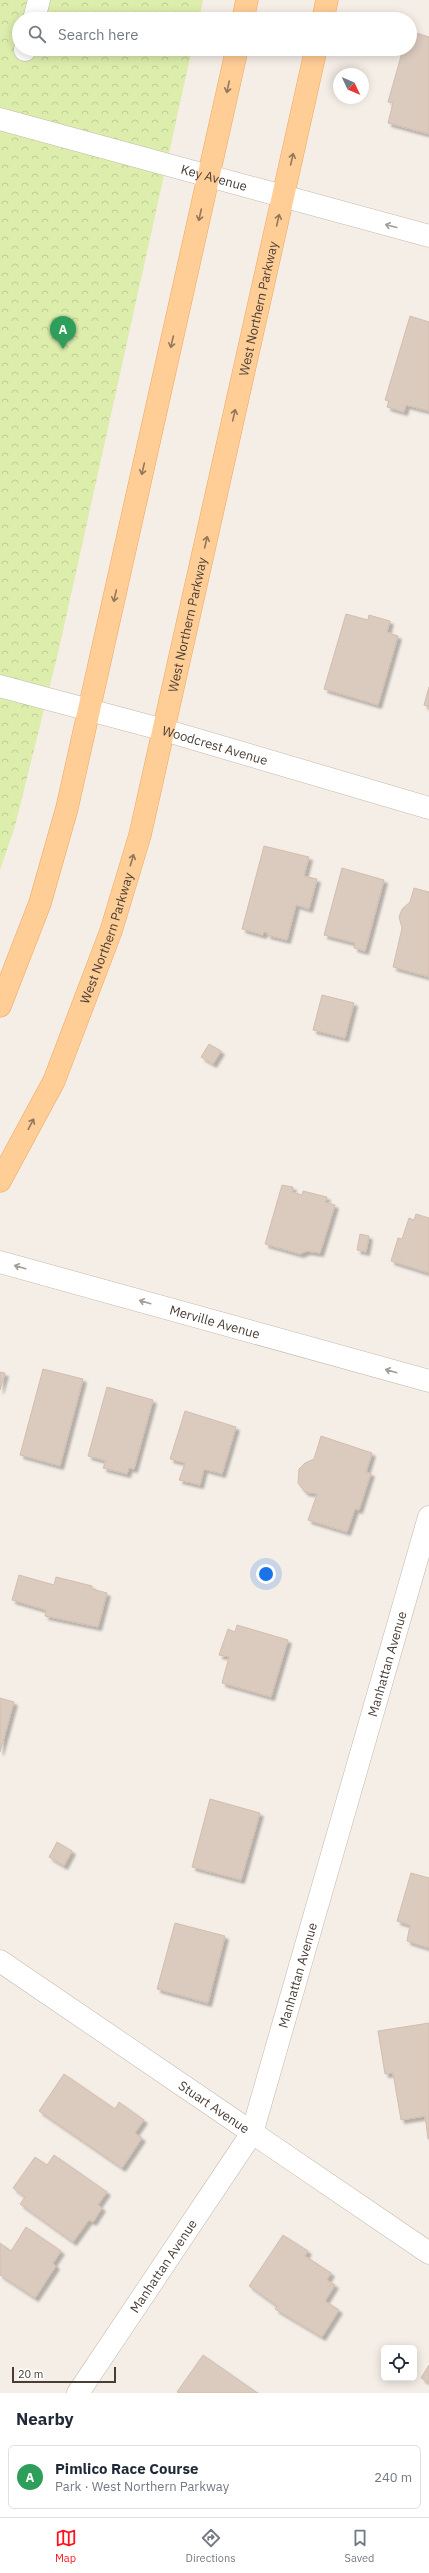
<!DOCTYPE html>
<html lang="en">
<head>
<meta charset="utf-8">
<style>
  :root { --surface:#fff; --page:#f6f6f7; --text:#1f2937; --muted:#747a83; --line:#e0e1e3; --accent:#ff141d }
  body { margin:0; font-family:"IBM Plex Sans",sans-serif; background:var(--page); color:var(--text) }
  .controls { position:absolute; right:12px; bottom:12px; display:grid; overflow:hidden; border-radius:6px; box-shadow:0 2px 10px #0003 }
  .controls button { width:36px; height:36px; display:grid; place-items:center; padding:0; border:0; border-bottom:1px solid var(--line); background:var(--surface); color:var(--text); font:20px sans-serif }
  .compass { position:absolute; left:333px; top:68px; width:36px; height:36px; border-radius:50%; background:var(--surface); box-shadow:0 2px 10px #0003; rotate:134deg }
  .scale { position:absolute; left:12px; bottom:10px; width:104px; box-sizing:border-box; padding-left:4px; border:2px solid #493d35; border-top:0; font-size:11px; line-height:14px; white-space:nowrap; color:#493d35; -webkit-text-stroke:3px #fff; paint-order:stroke }
  .you { position:absolute; left:266px; top:1574px; width:14px; height:14px; margin:-10px; border:3px solid #fff; border-radius:50%; background:#1a73e8; box-shadow:0 0 0 6px #1a73e833 }
  .badge { display:grid; place-items:center; width:26px; height:26px; border-radius:50%; background:var(--accent); color:#fff; font-size:13px; font-weight:700 }
  .pin { position:absolute; translate:-50% -33px; filter:drop-shadow(0 1px 2px #0008) }
  .pin::after { content:''; position:absolute; top:21px; width:14px; height:12px; background:inherit; clip-path:polygon(0 0,100% 0,50% 100%) }
  .list { margin:0; padding:0; list-style:none }
  h2 { display:flex; justify-content:space-between; align-items:center; height:52px; margin:0; padding:0 16px; font-size:17px }
  h2 small { font-size:13px; font-weight:400; color:var(--muted) }
  .list li { display:grid; grid-template-columns:26px 1fr auto; gap:12px; align-items:center; box-sizing:border-box; height:64px; margin:0 8px 8px; padding:0 8px; border:1px solid var(--line); border-radius:6px }
  .list b { display:block; font-size:15px; white-space:nowrap }
  .list p { margin:0; font-size:13px; white-space:nowrap; color:var(--muted) }
  .list em { font-size:13px; font-style:normal; color:var(--muted) }
  .icon { flex:none; width:22px; height:22px; fill:none; stroke:currentColor; stroke-width:2; stroke-linecap:round; stroke-linejoin:round }
  .map { position:relative; flex:none; width:429px; height:2393px; overflow:hidden }
  .search { position:absolute; background:var(--surface); box-shadow:0 2px 10px #0003; left:12px; right:12px; top:12px; height:44px; display:flex; align-items:center; gap:10px; box-sizing:border-box; padding:0 14px; border-radius:22px; color:var(--muted); font-size:15px }
  .sheet { height:124px; background:var(--surface) }
  nav { display:flex; justify-content:space-around; align-items:center; box-sizing:border-box; height:56px; border-top:1px solid var(--line); background:var(--surface); font-size:11px; color:var(--muted) }
  nav a { display:grid; justify-items:center; gap:2px }
  nav .on { color:var(--accent) }
  .map>svg:first-child { display:block }
</style>
</head>
<body>
<div class="map">
<svg width="429" height="2393" viewBox="0 0 429 2393">
  <defs>
    <pattern id="forest-crowns" width="20" height="18" patternUnits="userSpaceOnUse"><rect width="20" height="18" fill="#dcedac"/><path d="M2 6a3 3 0 1 1 6 0M12 15a3 3 0 1 1 6 0" fill="none" stroke="#becc95"/></pattern>
    <filter id="shadow"><feDropShadow dx="3.5" dy="3.5" stdDeviation="1" flood-color="#0004"/></filter>
  </defs>
  <rect width="100%" height="100%" fill="#f5eee7"/>
  <path fill="url(#forest-crowns)" d="M0,0H203L199,19H19V49H192L59,649L15,826L0,870Z"/>
  <path fill="#dbcabe" stroke="#d3beae" filter="url(#shadow)" d="M410,31L429,37V134L388,123L393,103L388,102L403,49H410Z
    M410,316L429,322V411L406,405L404,412L387,407L389,401L385,400Z
    M346,614L368,620L369,615L390,621L387,632L398,636L378,705L324,689Z
    M429,687V707L424,705Z
    M264,846L309,857L304,876L317,879L309,909L296,905L287,940L267,935L268,933L264,932L263,935L242,929Z
    M342,868L384,880L365,951L354,948L355,943L324,935Z
    M414,888L429,892V977L393,967L402,928L399,917L402,909L410,902Z
    M322,995L354,1003L345,1038L313,1030Z
    M209,1044L221,1051L213,1064L201,1057Z
    M282,1185L293,1187L292,1192L302,1195L303,1191L327,1197L325,1202L335,1205L320,1253L307,1251L300,1254L265,1244Z
    M416,1214L429,1218V1273L391,1261L398,1238L402,1239L409,1218L414,1220Z
    M360,1234L369,1236L366,1252L357,1250Z
    M43,1369L83,1379L60,1466L20,1455Z
    M0,1372L5,1373L0,1390Z
    M107,1387L153,1400L134,1469L129,1468L127,1474L103,1468L106,1461L88,1456Z
    M185,1411L236,1427L222,1474L204,1469L200,1485L179,1480L185,1463L170,1459Z
    M321,1436L372,1453L366,1472L371,1473L359,1510L355,1509L347,1532L308,1520L317,1494L305,1492L298,1483L299,1469L305,1463L314,1459Z
    M19,1575L54,1585L56,1577L92,1586V1589L107,1593L98,1627L45,1616L46,1610L12,1600Z
    M237,1625L288,1640L271,1697L222,1683L229,1657L219,1655L228,1629L235,1632Z
    M0,1698L14,1702L0,1752Z
    M210,1799L260,1813L241,1880L192,1867Z
    M57,1842L72,1851L64,1866L49,1857Z
    M411,1873L429,1878V1948L407,1941L410,1925L397,1921Z
    M175,1923L225,1936L208,2003L157,1989Z
    M429,2023V2139H428L425,2116L401,2120L393,2073L385,2074L378,2031Z
    M64,2074L115,2109L119,2102L144,2120L135,2133L142,2138L122,2168L39,2111Z
    M54,2155L107,2192L98,2205L102,2208L93,2222L89,2220L73,2242L20,2204L25,2197L13,2188L35,2157L47,2165Z
    M26,2227L61,2251L53,2263L56,2266L35,2298L0,2275V2243L11,2251Z
    M283,2235L308,2251L305,2256L331,2273L327,2280L335,2285L325,2301L339,2310L322,2337L275,2309L277,2306L249,2286Z
    M203,2355L256,2392L258,2393H179L177,2392Z
    M429,2365V2383L421,2378Z"/>
  <g fill="none" stroke-linecap="round" stroke-linejoin="round">
    <defs>
      <g id="minor">
        <path d="M34,19L39,0"/>
        <path d="M25,50V49"/>
        <path id="s1" d="M0,119L429,236"/>
        <path id="s2" d="M0,686L164,730L429,808"/>
        <path id="s3" d="M0,1262L429,1381"/>
        <path id="s4" d="M0,1961L429,2253"/>
        <path id="s5" d="M78,2393L252,2133L429,1517"/>
      </g>
      <g id="major">
        <path d="M243,19L247,0"/>
        <path d="M323,19L327,0"/>
        <path d="M0,1006L40,903L67,808L237,49"/>
        <path id="s6" d="M0,1181L54,1081L111,931L140,835L316,49"/>
      </g>
    </defs>
    <use href="#minor" stroke="#c5b7ac" stroke-width="23"/>
    <use href="#major" stroke="#efa75b" stroke-width="23"/>
    <use href="#minor" stroke="#fff" stroke-width="22"/>
    <use href="#major" stroke="#ffcd96" stroke-width="22"/>
  </g>
  <defs><path id="oneway-shaft" d="M-6 0H5M1.5-3L5.5 0L1.5 3" fill="none" stroke-width="1.6" stroke-linecap="round" stroke-linejoin="round"/></defs>
  <g stroke="#92775c">
    <use href="#oneway-shaft" transform="translate(228 87) rotate(102)"/>
    <use href="#oneway-shaft" transform="translate(292 159) rotate(-77)"/>
    <use href="#oneway-shaft" transform="translate(200 215) rotate(103)"/>
    <use href="#oneway-shaft" transform="translate(278 220) rotate(-77)"/>
    <use href="#oneway-shaft" transform="translate(172 342) rotate(103)"/>
    <use href="#oneway-shaft" transform="translate(234 415) rotate(-77)"/>
    <use href="#oneway-shaft" transform="translate(143 469) rotate(103)"/>
    <use href="#oneway-shaft" transform="translate(206 542) rotate(-77)"/>
    <use href="#oneway-shaft" transform="translate(115 596) rotate(103)"/>
    <use href="#oneway-shaft" transform="translate(132 860) rotate(-73)"/>
    <use href="#oneway-shaft" transform="translate(31 1124) rotate(-62)"/>
  </g>
  <g stroke="#a49e9a">
    <use href="#oneway-shaft" transform="translate(391 226) rotate(-165)"/>
    <use href="#oneway-shaft" transform="translate(20 1267) rotate(-164)"/>
    <use href="#oneway-shaft" transform="translate(145 1302) rotate(-164)"/>
    <use href="#oneway-shaft" transform="translate(391 1371) rotate(-164)"/>
  </g>
  <g text-anchor="middle" stroke-width="3" stroke-linejoin="round" paint-order="stroke">
    <g font-size="13" fill="#493d35" stroke="#fff">
      <text dy="5" stroke="none"><textPath href="#s1" startOffset="222">Key Avenue</textPath></text>
      <text dy="5" stroke="none"><textPath href="#s6" startOffset="914">West Northern Parkway</textPath></text>
      <text dy="5" stroke="none"><textPath href="#s6" startOffset="590">West Northern Parkway</textPath></text>
      <text dy="5" stroke="none"><textPath href="#s2" startOffset="223">Woodcrest Avenue</textPath></text>
      <text dy="5" stroke="none"><textPath href="#s6" startOffset="266">West Northern Parkway</textPath></text>
      <text dy="5" stroke="none"><textPath href="#s3" startOffset="223">Merville Avenue</textPath></text>
      <text dy="5" stroke="none"><textPath href="#s5" startOffset="801">Manhattan Avenue</textPath></text>
      <text dy="5" stroke="none"><textPath href="#s5" startOffset="477">Manhattan Avenue</textPath></text>
      <text dy="5" stroke="none"><textPath href="#s4" startOffset="259">Stuart Avenue</textPath></text>
      <text dy="5" stroke="none"><textPath href="#s5" startOffset="153">Manhattan Avenue</textPath></text>
    </g>
  </g>
</svg>
<div class="controls">
<button><svg class="icon" aria-label="locate" viewBox="0 0 24 24"><circle cx="12" cy="12" r="6"/><path d="M12 2v4M12 18v4M2 12h4M18 12h4"/></svg></button>
</div>
<svg class="compass" viewBox="-18 -18 36 36"><path d="M0-13l5 13h-10z" fill="#e53935"/><path d="M0 13l5-13h-10z" fill="#747a83"/></svg>
<div class="scale">20 m</div>
<div class="you"></div>
<div class="pin badge" style="left:63px;top:349px;background:#2e9e5b">A</div>
<div class="search"><svg class="icon" aria-label="search" viewBox="0 0 24 24"><circle cx="10" cy="10" r="6"/><path d="M15 15l6 6"/></svg>Search here</div>
</div>
<section class="sheet">
<h2>Nearby<small></small></h2>
<ul class="list">
<li><span class="badge" style="background:#2e9e5b">A</span><div><b>Pimlico Race Course</b><p>Park · West Northern Parkway</p></div><em>240 m</em></li>
</ul>
</section>
<nav>
<a class="on"><svg class="icon" aria-label="map" viewBox="0 0 24 24"><path d="M3 6l6-2 6 2 6-2v14l-6 2-6-2-6 2zM9 4v14M15 6v14"/></svg>Map</a>
<a><svg class="icon" aria-label="directions" viewBox="0 0 24 24"><path d="M12 3l9 9-9 9-9-9zM9 14v-3h6M13 9l2 2-2 2"/></svg>Directions</a>
<a><svg class="icon" aria-label="saved" viewBox="0 0 24 24"><path d="M7 4h10v16l-5-4-5 4z"/></svg>Saved</a>
</nav>
</body>
</html>
